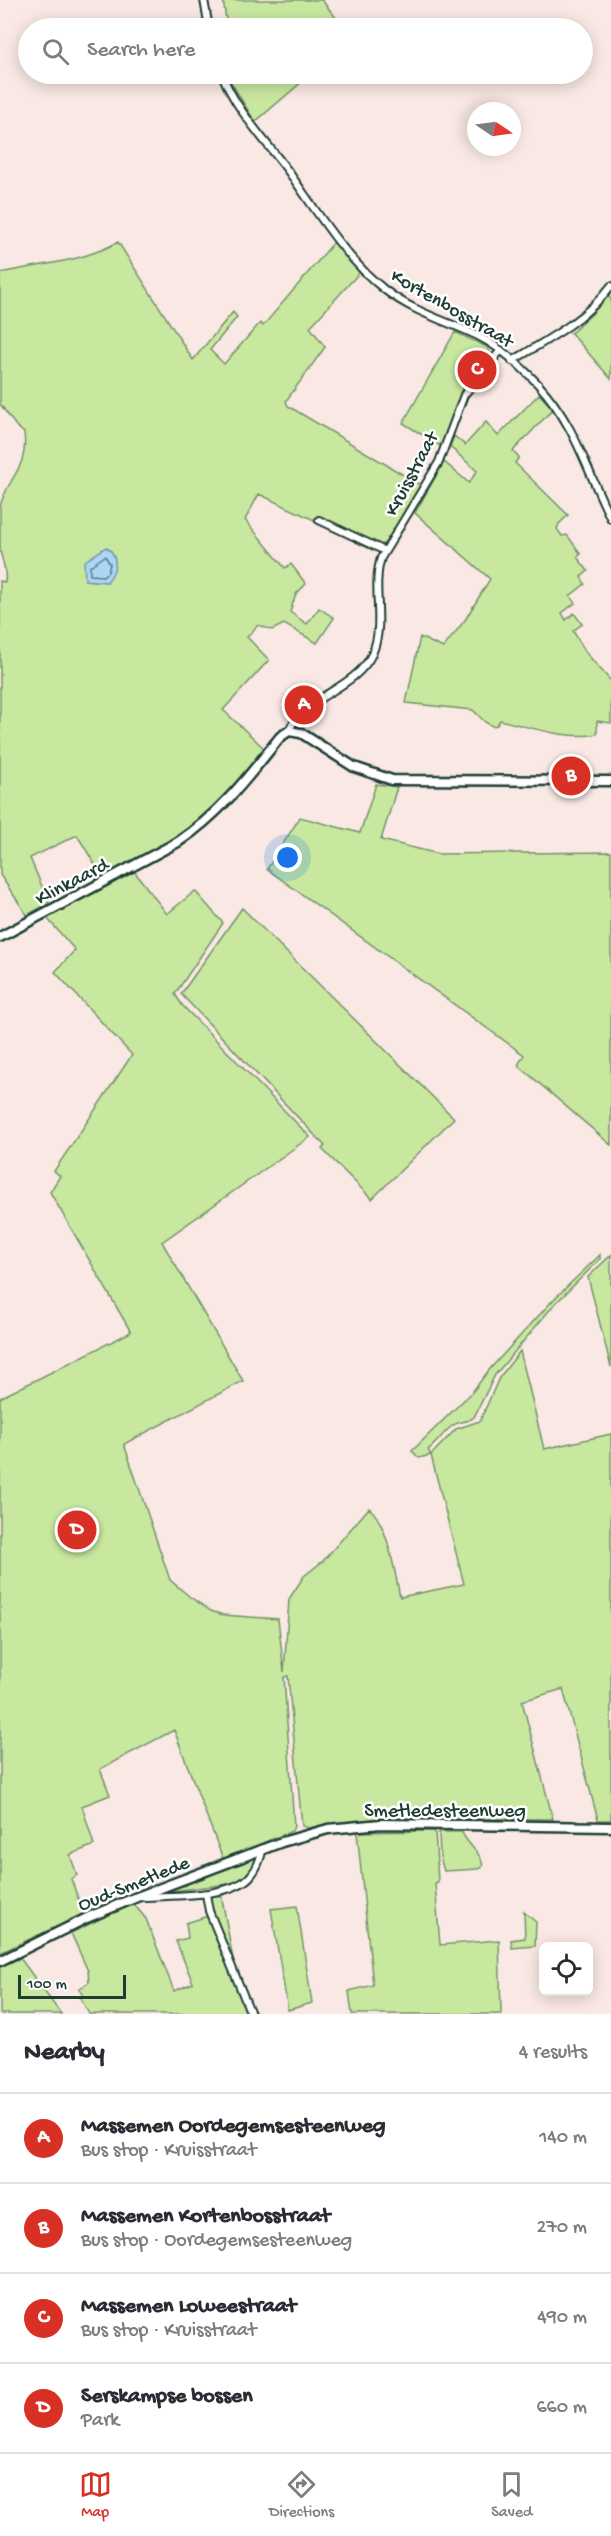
<!DOCTYPE html>
<html lang="en">
<head>
<meta charset="utf-8">
<style>
  :root { --surface:#fff; --page:#f2f2f3; --text:#2b2b33; --muted:#7c7c81; --line:#e1e1e2; --accent:#d93025 }
  body { margin:0; font-family:"Gochi Hand",sans-serif; background:var(--page); color:var(--text) }
  .controls { position:absolute; right:18px; bottom:18px; display:grid; overflow:hidden; border-radius:9px; box-shadow:0 3px 15px #0003 }
  .controls button { width:54px; height:54px; display:grid; place-items:center; padding:0; border:0; border-bottom:2px solid var(--line); background:var(--surface); color:var(--text); font:30px sans-serif }
  .compass { position:absolute; left:467px; top:102px; width:54px; height:54px; border-radius:50%; background:var(--surface); box-shadow:0 3px 15px #0003; rotate:103deg }
  .scale { position:absolute; left:18px; bottom:15px; width:108px; box-sizing:border-box; padding-left:6px; border:3px solid #1f3d34; border-top:0; font-size:16px; line-height:21px; white-space:nowrap; color:#1f3d34; -webkit-text-stroke:4px #fff; paint-order:stroke }
  .you { position:absolute; left:288px; top:858px; width:21px; height:21px; margin:-15px; border:4px solid #fff; border-radius:50%; background:#1a73e8; box-shadow:0 0 0 9px #1a73e833 }
  .badge { display:grid; place-items:center; width:39px; height:39px; border-radius:50%; background:var(--accent); color:#fff; font-size:20px; font-weight:700 }
  .pin { position:absolute; translate:-50% -50%; border:3px solid #fff; box-shadow:0 2px 6px #0006 }
  .list { margin:0; padding:0; list-style:none }
  h2 { display:flex; justify-content:space-between; align-items:center; height:78px; margin:0; padding:0 24px; font-size:26px }
  h2 small { font-size:20px; font-weight:400; color:var(--muted) }
  .list li { display:grid; grid-template-columns:39px 1fr auto; gap:18px; align-items:center; box-sizing:border-box; height:90px; padding:0 24px; border-top:2px solid var(--line) }
  .list b { display:block; font-size:22px; white-space:nowrap }
  .list p { margin:0; font-size:20px; white-space:nowrap; color:var(--muted) }
  .list em { font-size:20px; font-style:normal; color:var(--muted) }
  .icon { flex:none; width:33px; height:33px; fill:none; stroke:currentColor; stroke-width:2; stroke-linecap:round; stroke-linejoin:round }
  .map { position:relative; flex:none; width:611px; height:2014px; overflow:hidden }
  .search { position:absolute; background:var(--surface); box-shadow:0 3px 15px #0003; left:18px; right:18px; top:18px; height:66px; display:flex; align-items:center; gap:15px; box-sizing:border-box; padding:0 21px; border-radius:33px; color:var(--muted); font-size:22px }
  .sheet { height:438px; background:var(--surface) }
  nav { display:flex; justify-content:space-around; align-items:center; box-sizing:border-box; height:84px; border-top:2px solid var(--line); background:var(--surface); font-size:16px; color:var(--muted) }
  nav a { display:grid; justify-items:center; gap:3px }
  nav .on { color:var(--accent) }
  .map>svg:first-child { display:block }
</style>
</head>
<body>
<div class="map">
<svg width="611" height="2014" viewBox="0 0 611 2014">
  <rect width="100%" height="100%" fill="#f9e8e3"/>
  <filter id="ink" filterUnits="userSpaceOnUse"><feTurbulence type="fractalNoise" baseFrequency=".0167" numOctaves="2"/><feDisplacementMap in="SourceGraphic" scale="12" xChannelSelector="R" yChannelSelector="G"/><feConvolveMatrix kernelMatrix="1 2 1 2 8 2 1 2 1" color-interpolation-filters="sRGB"/></filter>
  <g filter="url(#ink)">
    <path fill="#c8e8a0" stroke="#74926a" stroke-width="1.5" fill-rule="evenodd" d="M223,0H322L344,28H214L227,26Z
      M226,74H311L255,122Z
      M335,241L360,272L310,327L325,347L286,401L288,406L422,486L387,541L380,546L317,516L316,521L259,494L245,520L285,568L291,564L306,584L296,594L290,612L307,624L319,608L334,618L317,643L284,624L272,630L258,625L247,637L269,660L223,710L264,748C243,775 222,803 195,824C168,846 133,860 102,876L77,835L30,858L49,903L27,915L0,875V581L5,582C7,570 2,561 0,550C0,538 0,519 0,507C6,479 29,469 24,433L16,426L0,404V273C39,264 83,262 118,242L193,360L233,312L237,317L210,350L224,364L260,323L263,326ZM106,548L111,551L115,560L107,582L85,580L89,560Z
      M608,296L611,299V379L571,333L591,315Z
      M455,332L487,347L491,354L461,391L442,447L403,423Z
      M539,394L553,409L513,451L519,457L515,463L568,515L559,524L557,529L562,536L567,535L581,554L577,557L588,571L581,577L585,584L570,596L575,603L562,613L566,620L574,613L582,624L573,631L587,654L611,681V723L597,721V734C570,740 527,727 500,720L497,725L492,726L485,722L473,710L406,703L420,637L443,648L465,620L490,579L415,513L444,462L469,483L477,471L450,447L454,436L465,445L486,422L498,436Z
      M376,784L397,787L381,840L439,854L611,852V1145L518,1065L524,1055L267,869L300,817L360,833Z
      M134,871L167,914L195,891L223,923L175,994L182,1005L310,1137L162,1242L243,1381L124,1444L170,1580L190,1597L211,1611L223,1615L278,1619L284,1672L289,1599L304,1576L323,1561L369,1508C388,1523 395,1574 400,1597L464,1584L431,1455L419,1458L412,1451L473,1391L489,1370L554,1299L600,1255V1259L553,1306L495,1375L474,1417C468,1423 460,1420 452,1426C443,1433 437,1443 428,1450L431,1455L456,1429L480,1421L499,1378L520,1351L544,1449L611,1434V1820H598L563,1689L522,1701L553,1819L383,1818L308,1828L302,1826L288,1676L284,1677L294,1826L292,1831L223,1859L174,1730L100,1769L110,1795L82,1806L94,1845L70,1855L77,1875L71,1879L84,1914L0,1953V1398L131,1332L50,1192L60,1176L54,1171L132,1055L55,972L75,950L46,917Z
      M242,908L454,1118L372,1199L322,1149L325,1146L181,994Z
      M611,1255V1367L588,1277Z
      M435,1831L438,1882L435,1883L440,1945L499,1940L501,2014H352L349,1991L373,1985L357,1832Z
      M439,1832H462C466,1844 482,1853 483,1866L478,1869L444,1871L440,1857Z
      M256,1856C257,1868 246,1878 236,1883L164,1892Z
      M221,1893L234,1965L211,1911L209,1901L213,1894Z
      M133,1903L146,1919L174,1991L193,1983L176,1941L188,1938L186,1923L208,1916L249,2014H89L80,1997L83,1996L79,1989L89,1982L88,1971L71,1933Z
      M297,1906L312,2003L288,2010L271,1909Z
      M524,1912L536,1922L535,1946L512,1948L511,1940L525,1938Z
      M20,1958L61,2014H0V1967Z"/>
    <path fill="#acd6f7" stroke="#7499a9" stroke-width="1.5" d="M106,547C120,556 116,571 107,582L85,580L84,562Z"/>
    <g fill="none" stroke-linecap="round" stroke-linejoin="round">
      <path stroke="#577a82" stroke-width="1.5" d="M105,556L110,564L108,572L103,576L90,575V566Z"/>
      <defs>
        <path id="street" d="M204,0L209,28
          M222,74C235,109 265,140 288,171C317,211 345,259 385,290C413,312 447,321 478,336C500,347 521,366 538,384C577,427 586,470 611,519
          M512,361C549,339 585,320 611,286
          M319,520L385,551
          M289,731C302,697 356,689 372,654C386,623 371,589 381,558L439,462L464,395L501,350
          M206,1894L209,1911L251,2014
          M145,1897C172,1895 235,1898 252,1874C258,1867 261,1857 263,1848"/>
        <path id="secondary" d="M0,937L178,842C220,814 249,776 280,737L289,731L301,733L354,767L392,780L611,781
          M0,1961L89,1917L137,1897L282,1842L328,1829L381,1824L611,1827"/>
      </defs>
      <use href="#street" stroke="#1f3d34" stroke-width="10"/>
      <use href="#secondary" stroke="#1f3d34" stroke-width="13"/>
      <use href="#street" stroke="#fff" stroke-width="6"/>
      <use href="#secondary" stroke="#fff" stroke-width="8"/>
    </g>
  </g>
  <g text-anchor="middle" stroke-width="5" stroke-linejoin="round" paint-order="stroke">
    <g font-size="20" fill="#1f3d34" stroke="#fff">
      <text transform="translate(453 307) rotate(30)" y="7">Kortenbosstraat</text>
      <text transform="translate(410 473) rotate(-62)" y="7">Kruisstraat</text>
      <text transform="translate(71 880) rotate(-28)" y="7">Klinkaard</text>
      <text x="445" y="1816">Smetledesteenweg</text>
      <text transform="translate(133 1882) rotate(-22)" y="7">Oud-Smetlede</text>
    </g>
  </g>
</svg>
<div class="controls">
<button><svg class="icon" aria-label="locate" viewBox="0 0 24 24"><circle cx="12" cy="12" r="6"/><path d="M12 2v4M12 18v4M2 12h4M18 12h4"/></svg></button>
</div>
<svg class="compass" viewBox="-18 -18 36 36"><path d="M0-13l5 13h-10z" fill="#e53935"/><path d="M0 13l5-13h-10z" fill="#7c7c81"/></svg>
<div class="scale">100 m</div>
<div class="you"></div>
<div class="pin badge" style="left:304px;top:705px">A</div>
<div class="pin badge" style="left:571px;top:776px">B</div>
<div class="pin badge" style="left:477px;top:370px">C</div>
<div class="pin badge" style="left:77px;top:1530px">D</div>
<div class="search"><svg class="icon" aria-label="search" viewBox="0 0 24 24"><circle cx="10" cy="10" r="6"/><path d="M15 15l6 6"/></svg>Search here</div>
</div>
<section class="sheet">
<h2>Nearby<small>4 results</small></h2>
<ul class="list">
<li><span class="badge">A</span><div><b>Massemen Oordegemsesteenweg</b><p>Bus stop · Kruisstraat</p></div><em>140 m</em></li>
<li><span class="badge">B</span><div><b>Massemen Kortenbosstraat</b><p>Bus stop · Oordegemsesteenweg</p></div><em>270 m</em></li>
<li><span class="badge">C</span><div><b>Massemen Loweestraat</b><p>Bus stop · Kruisstraat</p></div><em>490 m</em></li>
<li><span class="badge">D</span><div><b>Serskampse bossen</b><p>Park</p></div><em>660 m</em></li>
</ul>
</section>
<nav>
<a class="on"><svg class="icon" aria-label="map" viewBox="0 0 24 24"><path d="M3 6l6-2 6 2 6-2v14l-6 2-6-2-6 2zM9 4v14M15 6v14"/></svg>Map</a>
<a><svg class="icon" aria-label="directions" viewBox="0 0 24 24"><path d="M12 3l9 9-9 9-9-9zM9 14v-3h6M13 9l2 2-2 2"/></svg>Directions</a>
<a><svg class="icon" aria-label="saved" viewBox="0 0 24 24"><path d="M7 4h10v16l-5-4-5 4z"/></svg>Saved</a>
</nav>
</body>
</html>
